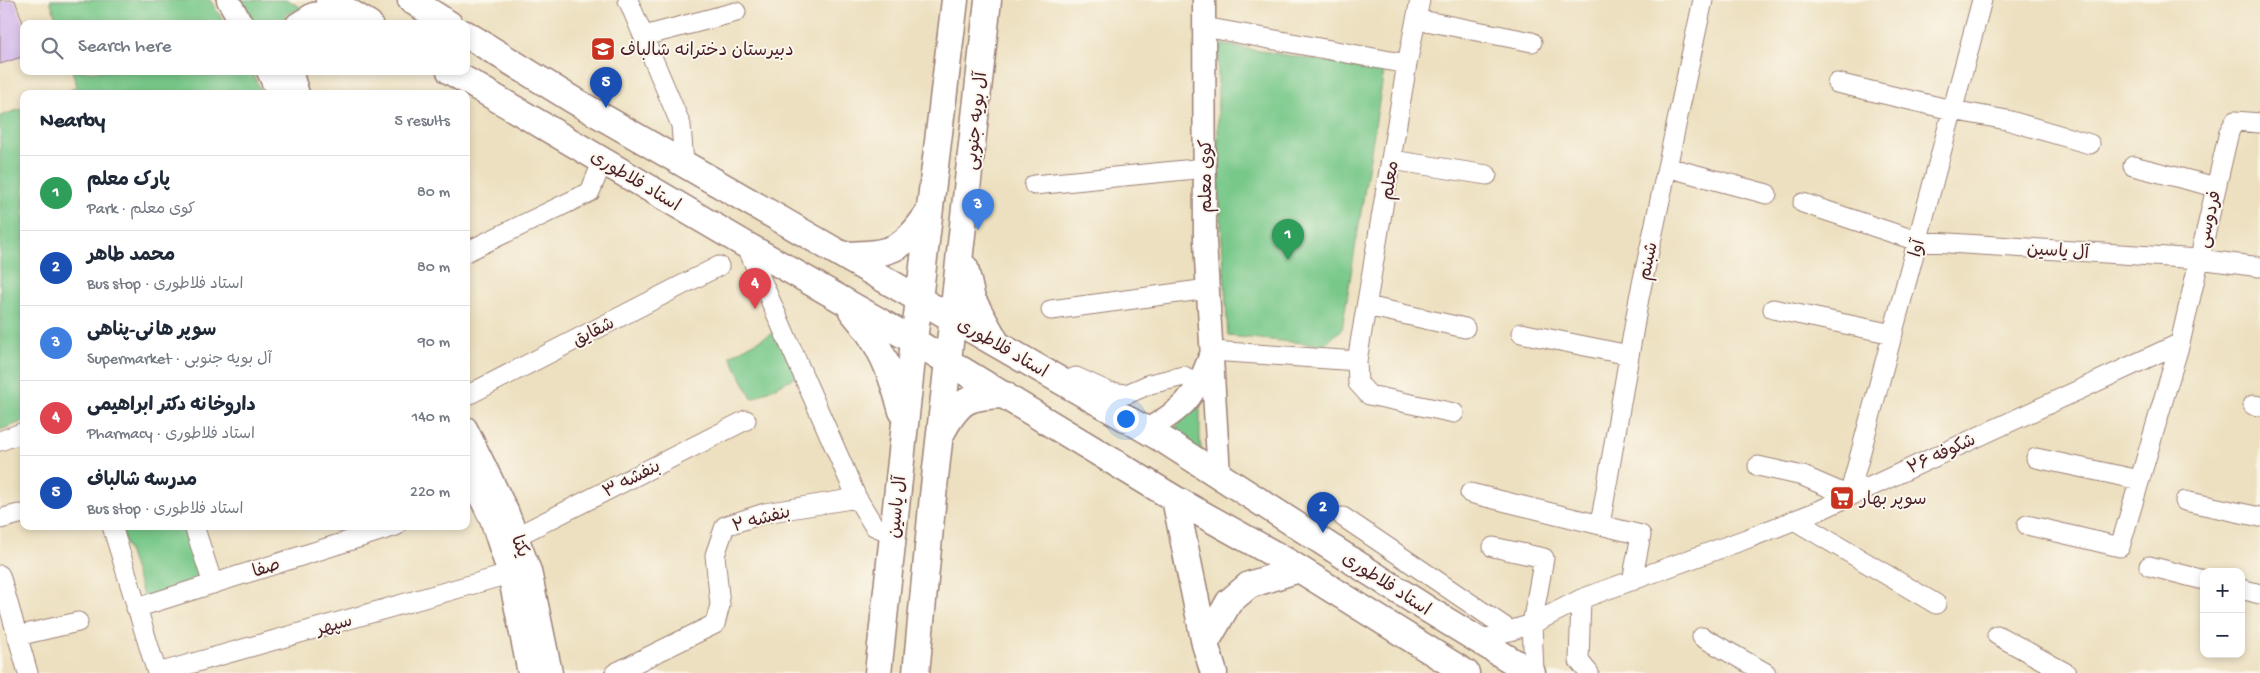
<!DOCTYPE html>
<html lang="en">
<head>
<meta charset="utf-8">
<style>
  :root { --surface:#fff; --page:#f2f2f3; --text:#1f2937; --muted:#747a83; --line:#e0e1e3; --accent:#c8321e }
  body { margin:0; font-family:"Gochi Hand","Playpen Sans Arabic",sans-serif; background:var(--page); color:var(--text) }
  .controls { position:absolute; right:15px; bottom:15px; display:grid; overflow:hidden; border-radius:10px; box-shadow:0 2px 8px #0003 }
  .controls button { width:45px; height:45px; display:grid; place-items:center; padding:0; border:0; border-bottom:1px solid var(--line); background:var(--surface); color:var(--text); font:25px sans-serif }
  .you { position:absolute; left:1125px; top:418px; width:18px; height:18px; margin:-12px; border:4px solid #fff; border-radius:50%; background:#1a73e8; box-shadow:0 0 0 8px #1a73e833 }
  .badge { display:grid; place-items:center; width:32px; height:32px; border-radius:50%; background:var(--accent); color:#fff; font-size:16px; font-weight:700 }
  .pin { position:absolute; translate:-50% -41px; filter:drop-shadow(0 1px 2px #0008) }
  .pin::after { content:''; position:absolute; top:26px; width:18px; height:15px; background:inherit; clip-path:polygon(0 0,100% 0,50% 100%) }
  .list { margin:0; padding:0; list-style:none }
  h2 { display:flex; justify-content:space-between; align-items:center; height:65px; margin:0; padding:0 20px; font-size:21px }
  h2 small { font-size:16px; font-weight:400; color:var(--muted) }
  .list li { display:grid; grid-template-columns:32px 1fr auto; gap:15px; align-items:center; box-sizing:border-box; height:75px; padding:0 20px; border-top:1px solid var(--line) }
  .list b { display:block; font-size:19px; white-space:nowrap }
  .list p { margin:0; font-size:16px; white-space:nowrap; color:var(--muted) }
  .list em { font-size:16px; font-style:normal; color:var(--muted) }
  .icon { flex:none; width:28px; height:28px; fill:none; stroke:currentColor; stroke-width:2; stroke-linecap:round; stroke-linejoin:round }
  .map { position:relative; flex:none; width:2260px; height:673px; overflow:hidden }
  .search { position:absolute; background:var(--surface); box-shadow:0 2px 8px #0003; left:20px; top:20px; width:450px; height:55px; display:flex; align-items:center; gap:12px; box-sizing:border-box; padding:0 18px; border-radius:10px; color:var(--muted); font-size:19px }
  .panel { position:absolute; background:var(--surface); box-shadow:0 2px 8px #0003; left:20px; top:90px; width:450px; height:440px; border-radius:10px }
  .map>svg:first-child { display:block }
</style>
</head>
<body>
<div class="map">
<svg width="2260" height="673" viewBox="0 0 2260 673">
  <rect width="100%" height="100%" fill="#fbf7ec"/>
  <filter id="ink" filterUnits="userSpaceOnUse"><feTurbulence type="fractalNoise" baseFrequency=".02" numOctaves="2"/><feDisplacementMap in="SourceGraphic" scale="10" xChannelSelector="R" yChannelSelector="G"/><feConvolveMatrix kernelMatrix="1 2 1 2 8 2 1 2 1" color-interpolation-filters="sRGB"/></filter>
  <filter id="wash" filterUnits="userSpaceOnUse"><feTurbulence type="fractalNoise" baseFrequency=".0096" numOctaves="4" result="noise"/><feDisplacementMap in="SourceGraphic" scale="20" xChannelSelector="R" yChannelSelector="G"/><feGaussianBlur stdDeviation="1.12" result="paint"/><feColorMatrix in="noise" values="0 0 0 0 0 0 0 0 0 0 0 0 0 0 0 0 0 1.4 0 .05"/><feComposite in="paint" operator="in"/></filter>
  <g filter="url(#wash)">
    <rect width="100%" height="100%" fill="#ede0c0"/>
    <path fill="#78c889" stroke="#61745a" d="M50,0H210L225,24H58Z
      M239,0H288L302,8L287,14L278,24H251Z
      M1218,44L1384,71L1342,329L1324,345L1228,336L1218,175Z
      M72,71H251L263,94H64L77,86Z
      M24,108V421L0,430V116Z
      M775,332L797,376L752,399L730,356Z
      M1199,401C1202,420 1197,437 1203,457L1165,432L1176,427Z
      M120,526H184L202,580L144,598Z"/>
    <g id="blocks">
      <path fill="#cfb1eb" d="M0,0H15L24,26V56L0,64Z"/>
    </g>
  </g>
  <g filter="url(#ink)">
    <use href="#blocks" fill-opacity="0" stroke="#9c8076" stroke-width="1"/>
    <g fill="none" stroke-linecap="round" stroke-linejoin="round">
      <defs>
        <path id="minor" d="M628,0L681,125L684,164
          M1420,0L1407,64L1357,361L1358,383L1369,395L1454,413
          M1416,19L1532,42
          M1204,27L1407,64
          M644,36L736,12
          M1837,83L1952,110L2007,120L2090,144
          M1392,160L1487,175
          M2133,166L2216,187
          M1667,167L1767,194
          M1034,185L1205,168
          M1803,203L1917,241L2199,259L2260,267
          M746,245L857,498L874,526L893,534
          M466,252L590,192L603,160
          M1367,306L1465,328
          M1773,309L1893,334
          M1051,310L1208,289
          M1521,333L1629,355
          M1212,351L1357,361
          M1065,382L1076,377L1109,392L1127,394L1150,384L1184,376
          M466,396L719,266
          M2253,405L2260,406
          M0,441L24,432
          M2036,458L2140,480
          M1758,466L1803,476L1849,496L1982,0
          M1470,493L1641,535L1632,581
          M2185,501L2260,517
          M1343,517L1511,631
          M0,519L19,514
          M1794,520L1936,604
          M1600,525L1639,298L1703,0
          M2027,525L2120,547L2180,343L2229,132L2235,121L2260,123
          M112,526L157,673
          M194,526L213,584
          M517,536L746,420
          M1493,547L1544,558L1532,624L1534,673
          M2149,566L2204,580
          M0,575L28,673
          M2241,589L2260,594
          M1581,599L1579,661L1589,673
          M136,608L396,526
          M1997,635L2066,673
          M17,636L78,622
          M1702,637L1766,673
          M1479,640L1532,624L1581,599L1749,538L1818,511L2180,343
          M158,673L509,574
          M615,673L715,624L720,605L715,555L725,526L765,513L857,498"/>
        <path id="tertiary" d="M228,0L242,24
          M1204,0L1205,242L1219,475
          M297,24L313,14L344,9
          M268,71L278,94
          M291,71L298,94
          M466,428L507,511L530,571L551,673
          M1147,430C1183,409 1194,399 1209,359
          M466,469L491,519L509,574L529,673"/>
        <path id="secondary" d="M329,0L369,24
          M411,0L449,24
          M466,34L573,100L1167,442L1424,607L1532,673
          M450,71L746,245L914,341L1175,499L1288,562L1466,673
          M844,255C889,254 903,252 929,212
          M965,268L972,299L996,342
          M852,311C881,344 890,369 902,411
          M942,432C960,399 968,396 1005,395
          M1175,499L1205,644L1214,673
          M1205,644L1229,602L1249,585L1299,569
          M878,673L914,341L955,0
          M916,673L933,496L988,0"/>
      </defs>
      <use href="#minor" stroke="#9c8076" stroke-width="21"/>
      <use href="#tertiary" stroke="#9c8076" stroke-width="25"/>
      <use href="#secondary" stroke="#9c8076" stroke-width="29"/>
      <use href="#minor" stroke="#fff" stroke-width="19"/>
      <use href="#tertiary" stroke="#fff" stroke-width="22"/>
      <use href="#secondary" stroke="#fff" stroke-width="26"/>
    </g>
  </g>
  <defs>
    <symbol id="school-square" viewBox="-11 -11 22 22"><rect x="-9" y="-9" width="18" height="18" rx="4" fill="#c8321e" stroke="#fbf7ec"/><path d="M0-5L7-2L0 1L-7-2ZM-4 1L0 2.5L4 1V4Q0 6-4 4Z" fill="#fff"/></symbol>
    <symbol id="supermarket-square" viewBox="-11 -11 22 22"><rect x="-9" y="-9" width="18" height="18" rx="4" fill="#c8321e" stroke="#fbf7ec"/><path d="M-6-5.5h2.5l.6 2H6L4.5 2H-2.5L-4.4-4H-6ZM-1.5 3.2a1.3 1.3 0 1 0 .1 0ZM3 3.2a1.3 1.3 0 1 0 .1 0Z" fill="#fff"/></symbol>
  </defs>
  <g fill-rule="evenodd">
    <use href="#school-square" x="589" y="35" width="28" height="28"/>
    <use href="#supermarket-square" x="1828" y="484" width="28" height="28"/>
  </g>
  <g text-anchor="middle" stroke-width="4" stroke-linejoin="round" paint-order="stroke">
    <g font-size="18" fill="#4a1f2b" stroke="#fbf7ec" text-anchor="start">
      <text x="620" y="55">دبیرستان دخترانه شالباف</text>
      <text x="1860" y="504">سوپر بهار</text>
    </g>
    <g font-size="18" fill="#4a1f2b" stroke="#fbf7ec">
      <text transform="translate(975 121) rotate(-84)" y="6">آل بویه جنوبی</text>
      <text transform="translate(1205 176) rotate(-90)" y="6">کوی معلم</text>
      <text transform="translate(636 180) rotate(31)" y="6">استاد فلاطوری</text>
      <text transform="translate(1389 180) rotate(-81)" y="6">معلم</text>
      <text transform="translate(2208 219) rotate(-77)" y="6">فردوسی</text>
      <text transform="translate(1916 248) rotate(-75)" y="6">آوا</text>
      <text transform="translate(2058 250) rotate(4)" y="6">آل یاسین</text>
      <text transform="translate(1647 261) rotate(-78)" y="6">شبنم</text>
      <text transform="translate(593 331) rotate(-27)" y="6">شقایق</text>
      <text transform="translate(1003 347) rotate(30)" y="6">استاد فلاطوری</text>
      <text transform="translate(1941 453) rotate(-25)" y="6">شکوفه ۲۶</text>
      <text transform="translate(631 478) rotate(-27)" y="6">بنفشه ۳</text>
      <text transform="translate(896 507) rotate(-84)" y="6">آل یاسین</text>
      <text transform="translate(761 518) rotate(-15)" y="6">بنفشه ۲</text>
      <text transform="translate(521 546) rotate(69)" y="6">یکتا</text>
      <text transform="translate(266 567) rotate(-18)" y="6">صفا</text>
      <text transform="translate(1387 583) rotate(33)" y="6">استاد فلاطوری</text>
      <text transform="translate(334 624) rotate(-16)" y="6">سپهر</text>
    </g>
  </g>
</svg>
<div class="controls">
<button>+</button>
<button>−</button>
</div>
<div class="you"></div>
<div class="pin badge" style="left:1288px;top:260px;background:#2e9e5b">1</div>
<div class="pin badge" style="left:1323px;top:533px;background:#1a4fb4">2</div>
<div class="pin badge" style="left:978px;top:230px;background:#3f7fe0">3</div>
<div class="pin badge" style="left:755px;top:309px;background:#e0444e">4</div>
<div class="pin badge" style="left:606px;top:108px;background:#1a4fb4">5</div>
<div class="search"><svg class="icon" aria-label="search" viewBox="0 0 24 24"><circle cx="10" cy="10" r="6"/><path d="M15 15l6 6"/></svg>Search here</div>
<section class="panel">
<h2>Nearby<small>5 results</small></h2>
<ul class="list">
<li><span class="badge" style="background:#2e9e5b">1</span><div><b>پارک معلم</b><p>Park · کوی معلم</p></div><em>80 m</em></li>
<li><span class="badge" style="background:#1a4fb4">2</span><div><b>محمد طاهر</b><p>Bus stop · استاد فلاطوری</p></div><em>80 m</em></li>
<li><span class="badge" style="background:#3f7fe0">3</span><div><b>سوپر هانی-پناهی</b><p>Supermarket · آل بویه جنوبی</p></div><em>90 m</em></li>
<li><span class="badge" style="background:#e0444e">4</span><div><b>داروخانه دکتر ابراهیمی</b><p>Pharmacy · استاد فلاطوری</p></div><em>140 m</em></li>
<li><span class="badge" style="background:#1a4fb4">5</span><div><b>مدرسه شالباف</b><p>Bus stop · استاد فلاطوری</p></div><em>220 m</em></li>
</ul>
</section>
</div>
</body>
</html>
